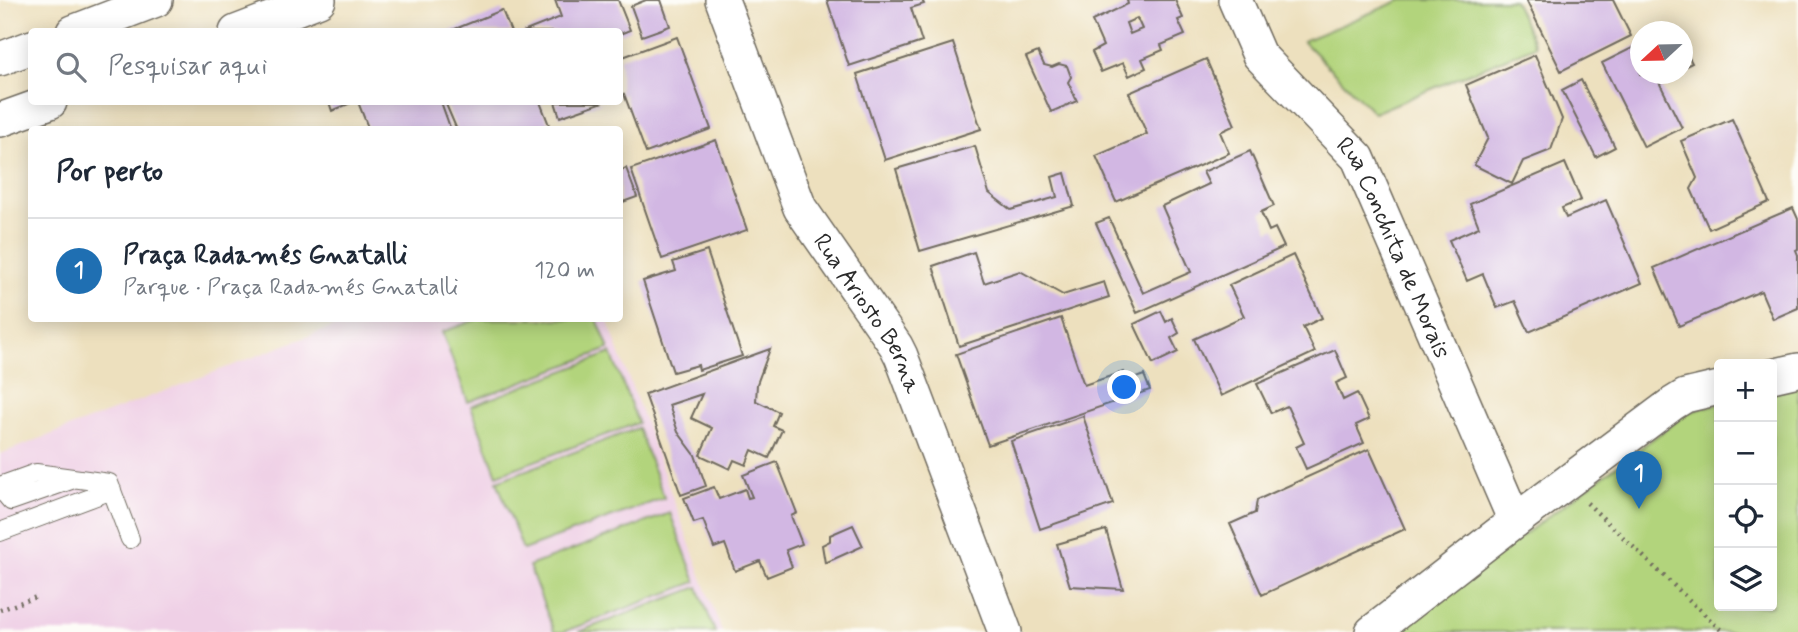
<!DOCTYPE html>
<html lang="pt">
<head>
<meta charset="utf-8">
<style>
  :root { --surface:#fff; --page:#f6f6f7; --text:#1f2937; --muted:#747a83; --line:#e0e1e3; --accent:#1f6fb2 }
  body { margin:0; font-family:Mynerve,sans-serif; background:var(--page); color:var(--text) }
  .controls { position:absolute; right:21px; bottom:21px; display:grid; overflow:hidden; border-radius:7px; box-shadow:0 4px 18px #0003 }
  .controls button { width:63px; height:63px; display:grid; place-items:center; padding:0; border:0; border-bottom:2px solid var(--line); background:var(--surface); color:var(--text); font:35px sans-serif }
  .compass { position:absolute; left:1630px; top:21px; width:63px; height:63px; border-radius:50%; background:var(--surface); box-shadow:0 4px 18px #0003; rotate:248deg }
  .you { position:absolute; left:1125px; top:388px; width:24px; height:24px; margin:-18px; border:5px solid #fff; border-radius:50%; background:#1a73e8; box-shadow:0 0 0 10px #1a73e833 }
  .badge { display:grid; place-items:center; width:46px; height:46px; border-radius:50%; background:var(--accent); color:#fff; font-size:23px; font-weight:700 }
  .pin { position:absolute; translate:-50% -58px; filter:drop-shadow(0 2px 4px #0008) }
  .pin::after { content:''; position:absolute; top:37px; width:24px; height:21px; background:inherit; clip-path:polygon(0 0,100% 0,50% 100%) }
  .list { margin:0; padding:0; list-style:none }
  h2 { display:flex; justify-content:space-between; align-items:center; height:91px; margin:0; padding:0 28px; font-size:30px }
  h2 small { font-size:23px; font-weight:400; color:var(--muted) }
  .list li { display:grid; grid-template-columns:46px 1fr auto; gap:21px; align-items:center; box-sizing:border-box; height:105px; padding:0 28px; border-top:2px solid var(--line) }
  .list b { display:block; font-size:26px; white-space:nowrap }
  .list p { margin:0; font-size:23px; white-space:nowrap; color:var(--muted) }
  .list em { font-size:23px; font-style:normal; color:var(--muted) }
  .icon { flex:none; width:38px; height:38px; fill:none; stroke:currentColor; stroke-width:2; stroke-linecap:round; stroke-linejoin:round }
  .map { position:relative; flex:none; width:1798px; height:632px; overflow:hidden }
  .search { position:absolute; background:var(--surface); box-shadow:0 4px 18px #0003; left:28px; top:28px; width:595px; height:77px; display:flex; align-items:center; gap:18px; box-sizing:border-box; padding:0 24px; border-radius:7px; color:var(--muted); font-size:26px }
  .panel { position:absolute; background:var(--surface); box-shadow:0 4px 18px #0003; left:28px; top:126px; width:595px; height:196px; border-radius:7px }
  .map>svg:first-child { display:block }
</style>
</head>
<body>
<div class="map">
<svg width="1798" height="632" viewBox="0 0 1798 632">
  <rect width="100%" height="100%" fill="#fdfcf7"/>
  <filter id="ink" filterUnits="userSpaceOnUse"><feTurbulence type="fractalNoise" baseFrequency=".0143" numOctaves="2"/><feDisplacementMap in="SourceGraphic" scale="14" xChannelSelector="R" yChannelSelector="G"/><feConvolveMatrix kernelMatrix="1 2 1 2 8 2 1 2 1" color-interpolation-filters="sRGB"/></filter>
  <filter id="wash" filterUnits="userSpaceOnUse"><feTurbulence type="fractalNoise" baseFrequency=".00686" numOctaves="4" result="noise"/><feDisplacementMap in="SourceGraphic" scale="28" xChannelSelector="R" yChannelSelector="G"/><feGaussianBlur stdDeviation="1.57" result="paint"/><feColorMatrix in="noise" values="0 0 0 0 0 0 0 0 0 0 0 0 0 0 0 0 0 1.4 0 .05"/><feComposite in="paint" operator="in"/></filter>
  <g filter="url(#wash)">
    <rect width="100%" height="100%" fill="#ede0be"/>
    <path fill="#efd0e6" d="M356,318L607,319L722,632H0V454Z"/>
    <path fill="#b2d47c" stroke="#6e8054" stroke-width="2" d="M1401,0H1514L1535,46L1374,113L1303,41Z
      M478,319H597L609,349L468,402L442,332Z
      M611,353L638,423L497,475L471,406Z
      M1798,387V632H1393L1689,412L1719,403V606H1772V392Z
      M638,428L664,498L523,550L497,481Z
      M670,513L696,582L563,632H554L529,566Z
      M698,587L715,632H578Z"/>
    <g id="blocks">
      <path fill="#d2b7e3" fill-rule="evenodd" d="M555,0H618L630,30L620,34V32H523L561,17Z
        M646,0H661L670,26L642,36L631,6Z
        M827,0H922L924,4L911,8L922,42L849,66Z
        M1127,0H1175L1183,18L1178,20L1185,35L1161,45L1163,50L1142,59L1146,68L1129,76L1123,63L1101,72L1092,52L1103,46L1092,21L1128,4ZM1137,18L1142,29L1130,34L1126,23Z
        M1526,0H1613L1631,36L1561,71Z
        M502,10L511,32H450V31Z
        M677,37L711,129L646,153L624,94L620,96V58Z
        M953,43L981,129L885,160L857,74Z
        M1640,44V74H1671L1658,80L1682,128L1644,147L1602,63Z
        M1682,44L1692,63L1682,68Z
        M1038,52L1044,65L1052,67L1059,64L1067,66L1071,77L1068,82L1077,101L1051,112L1026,57Z
        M1535,55L1562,119L1551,150L1523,161L1512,184L1474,165L1488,138L1466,85Z
        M1206,59L1235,125L1220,132L1229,153L1116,202L1096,156L1147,134L1129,93Z
        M1581,80L1615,147L1596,157L1562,90Z
        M329,102H353L332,111Z
        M358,102H441L451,130H369Z
        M445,102H540L551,130H457Z
        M555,102H603L560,117Z
        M1732,119L1769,202L1709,229L1691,189L1697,178L1681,141Z
        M716,140L747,230L662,259L631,169Z
        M975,146L989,193L1011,210L1057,197L1052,177L1065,173L1074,206L920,251L896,169Z
        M1250,151L1274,206L1261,212L1269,231L1275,228L1284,247L1137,313L1096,223L1109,218L1143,293L1191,272L1162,206L1209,184L1203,172Z
        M1565,163L1581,200L1562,208L1566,218L1606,200L1642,283L1529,332L1515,301L1497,308L1483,274L1467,281L1449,240L1479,227L1470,204Z
        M626,168L637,197L620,203V171Z
        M1793,208L1798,219V249L1796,250L1798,255V308L1773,319L1761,291L1679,326L1654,268Z
        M707,251L742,356L699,370L698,365L673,372L643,281L676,271L673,262Z
        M974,252L984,283L1020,271L1063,295L1104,282L1109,297L959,346L933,266Z
        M1293,255L1322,318L1303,327L1315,352L1221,396L1194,339L1244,316L1229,285Z
        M1161,311L1166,322L1172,318L1179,333L1171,338L1178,352L1153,364L1134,324Z
        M1061,318L1084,385L1123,372L1127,381L1144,375L1150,390L988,445L956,354Z
        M770,349L757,384L756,401L779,412L773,426L782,430L769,458L752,450L746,465L734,460L730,469L700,455L712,428L691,418L702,394L669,405L678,432L695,455L706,486L681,495L645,394Z
        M1335,350L1347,378L1336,383L1343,400L1357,393L1369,419L1356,425L1364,443L1306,469L1296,447L1304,443L1287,406L1271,413L1257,384Z
        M1083,416L1113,504L1040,529L1011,441Z
        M1369,449L1405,529L1262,595L1230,524L1255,513L1257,500Z
        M777,462L797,513L791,516L802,544L786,550L792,567L767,577L760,561L735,571L725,544L714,548L703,520L694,523L684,498L714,487L719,499L745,489L748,498L752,497L743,475Z
        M853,525L863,546L825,563L822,545L830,541V535Z
        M1106,530L1123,589L1070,586L1057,544Z"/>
    </g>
  </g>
  <g filter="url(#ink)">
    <use href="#blocks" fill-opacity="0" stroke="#6f6a5e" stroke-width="2"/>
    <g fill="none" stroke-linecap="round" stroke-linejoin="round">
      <defs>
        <path id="service" d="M0,486L36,473L109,483L130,539
          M0,488L11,501L71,480
          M0,532L112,490"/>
        <g id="minor">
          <path id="s1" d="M722,0L800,208L896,346L901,356L1005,632"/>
          <path id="s2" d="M1235,0L1259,55L1358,158L1515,521"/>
          <path d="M73,32L156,0"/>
          <path d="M236,32L319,0"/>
          <path d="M0,59L32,47"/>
          <path d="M0,120L50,102"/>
          <path d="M1772,376L1798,370"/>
          <path d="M1372,632L1515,521L1672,404L1685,396L1719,388"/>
        </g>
      </defs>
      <use href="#service" stroke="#6f6a5e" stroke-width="20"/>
      <use href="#minor" stroke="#6f6a5e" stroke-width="36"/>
      <path stroke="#6f6a5e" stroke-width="4.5" stroke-dasharray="2 5" stroke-linecap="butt" d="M1587,503L1723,632
        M0,610L39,596"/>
      <use href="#service" stroke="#fff" stroke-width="18"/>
      <use href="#minor" stroke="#fff" stroke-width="33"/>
    </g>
  </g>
  <g text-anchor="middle" stroke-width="6" stroke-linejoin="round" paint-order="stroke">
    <g font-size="24" fill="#2b2b2b" stroke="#fdfcf7">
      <text dy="8" stroke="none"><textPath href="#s2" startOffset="299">Rua Conchita de Morais</textPath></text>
      <text dy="8" stroke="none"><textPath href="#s1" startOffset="348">Rua Ariosto Berna</textPath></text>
    </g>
  </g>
</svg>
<div class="controls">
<button>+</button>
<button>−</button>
<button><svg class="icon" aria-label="locate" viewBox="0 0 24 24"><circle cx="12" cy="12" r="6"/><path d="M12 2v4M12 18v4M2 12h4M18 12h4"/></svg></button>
<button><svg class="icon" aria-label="layers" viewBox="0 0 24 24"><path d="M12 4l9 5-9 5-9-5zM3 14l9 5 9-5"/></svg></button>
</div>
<svg class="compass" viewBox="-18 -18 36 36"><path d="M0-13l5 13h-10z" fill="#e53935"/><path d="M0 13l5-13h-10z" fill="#747a83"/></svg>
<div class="you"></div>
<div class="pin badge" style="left:1639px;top:509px">1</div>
<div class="search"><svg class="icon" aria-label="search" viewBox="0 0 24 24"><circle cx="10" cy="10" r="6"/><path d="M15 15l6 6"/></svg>Pesquisar aqui</div>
<section class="panel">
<h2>Por perto<small></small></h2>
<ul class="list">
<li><span class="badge">1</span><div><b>Praça Radamés Gnatalli</b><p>Parque · Praça Radamés Gnatalli</p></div><em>120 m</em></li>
</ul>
</section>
</div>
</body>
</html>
